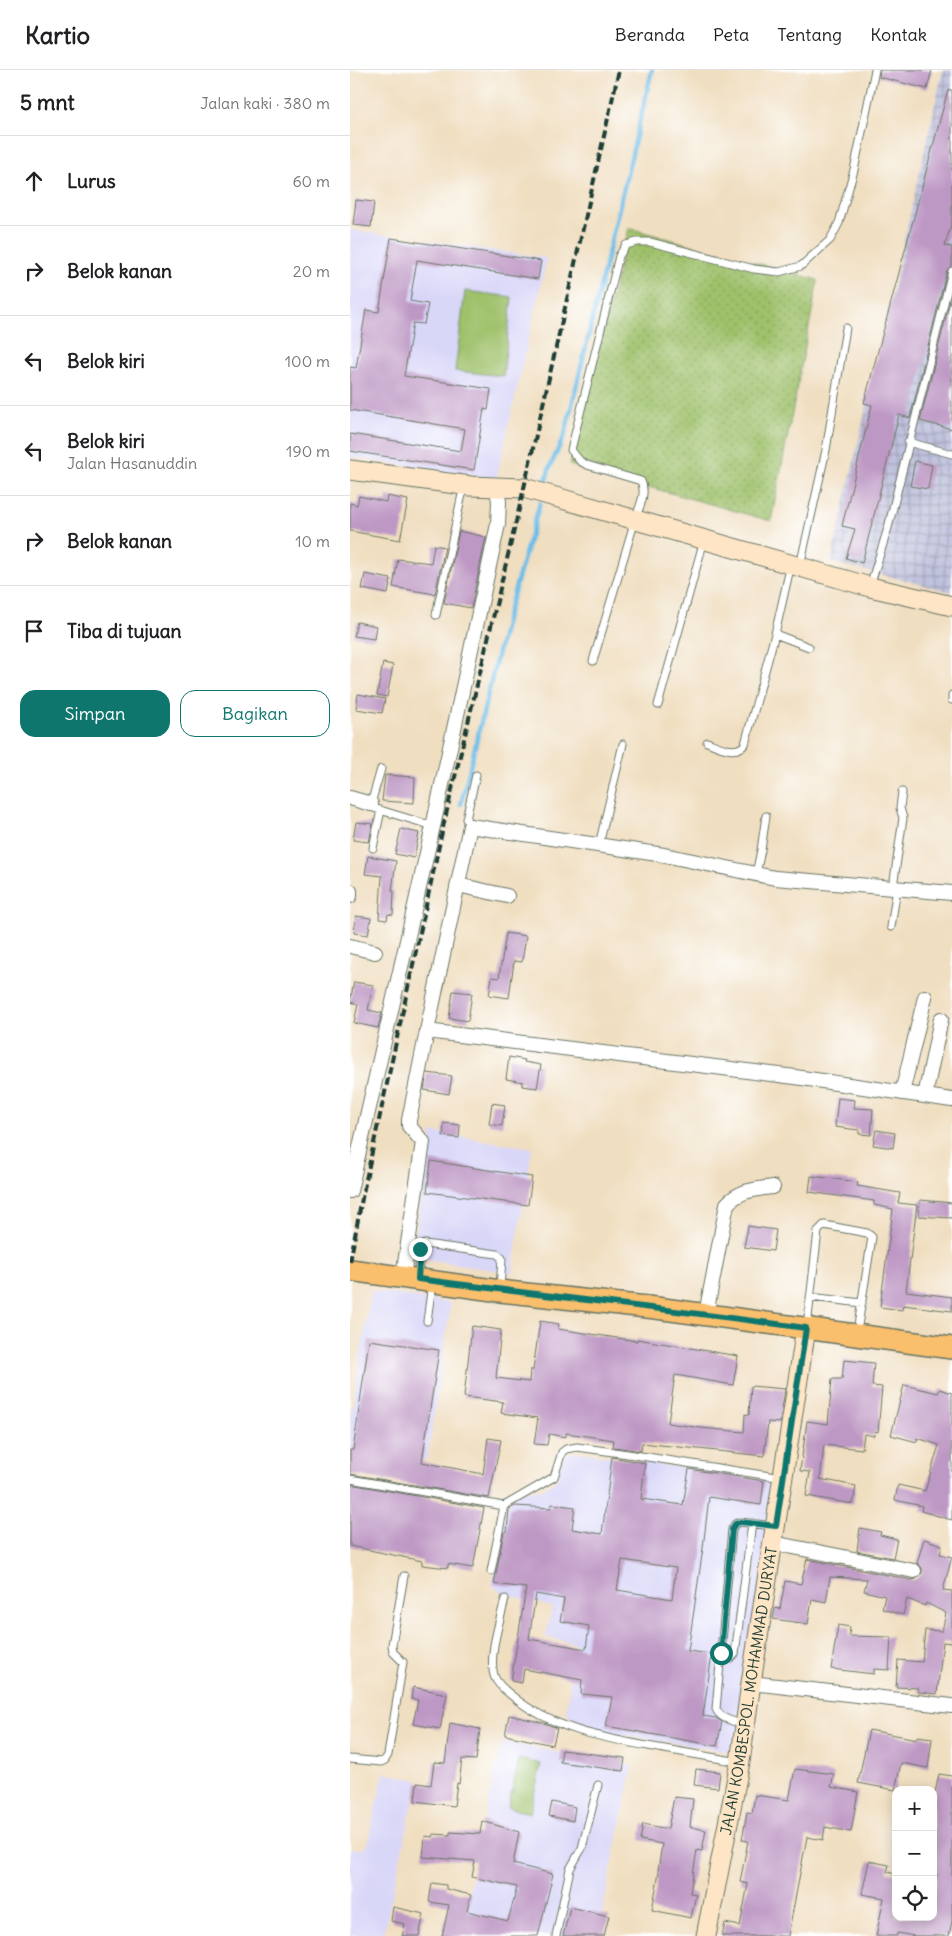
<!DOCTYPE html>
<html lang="id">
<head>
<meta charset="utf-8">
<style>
  :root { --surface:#fff; --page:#f6f6f6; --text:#202124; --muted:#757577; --line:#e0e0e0; --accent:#0f766e }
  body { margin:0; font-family:Delius,sans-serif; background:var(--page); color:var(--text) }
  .controls { position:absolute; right:15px; bottom:15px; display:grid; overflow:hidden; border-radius:10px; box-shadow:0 2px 12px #0003 }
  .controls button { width:45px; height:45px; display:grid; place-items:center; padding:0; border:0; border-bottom:1px solid var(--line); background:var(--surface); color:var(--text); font:25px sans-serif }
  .stop { position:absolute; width:15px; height:15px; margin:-11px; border:4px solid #0f766e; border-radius:50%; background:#fff }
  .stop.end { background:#0f766e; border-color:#fff; box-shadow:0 1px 5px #0008 }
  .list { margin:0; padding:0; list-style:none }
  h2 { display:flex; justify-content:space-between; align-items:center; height:65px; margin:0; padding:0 20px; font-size:21px }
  h2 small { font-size:16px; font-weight:400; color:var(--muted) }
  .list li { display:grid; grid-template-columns:32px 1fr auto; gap:15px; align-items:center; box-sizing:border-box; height:90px; padding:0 20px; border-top:1px solid var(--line) }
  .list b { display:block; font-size:19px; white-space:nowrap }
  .list p { margin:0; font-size:16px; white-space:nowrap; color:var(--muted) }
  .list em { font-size:16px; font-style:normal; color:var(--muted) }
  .actions { display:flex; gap:10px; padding:15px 20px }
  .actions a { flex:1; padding:11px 0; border:1px solid var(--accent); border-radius:15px; text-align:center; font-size:18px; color:var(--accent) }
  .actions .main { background:var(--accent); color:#fff }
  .icon { flex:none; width:28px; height:28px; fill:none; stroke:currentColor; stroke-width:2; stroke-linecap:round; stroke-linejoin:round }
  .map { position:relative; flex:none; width:602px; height:1866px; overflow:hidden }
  header { display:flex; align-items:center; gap:30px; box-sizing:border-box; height:70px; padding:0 25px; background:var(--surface); border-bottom:1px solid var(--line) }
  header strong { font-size:24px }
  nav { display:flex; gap:28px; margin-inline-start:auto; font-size:18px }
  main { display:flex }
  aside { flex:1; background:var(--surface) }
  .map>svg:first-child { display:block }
</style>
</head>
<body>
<header>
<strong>Kartio</strong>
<nav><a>Beranda</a><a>Peta</a><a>Tentang</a><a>Kontak</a></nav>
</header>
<main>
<aside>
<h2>5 mnt<small>Jalan kaki · 380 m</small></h2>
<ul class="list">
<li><svg class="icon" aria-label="ahead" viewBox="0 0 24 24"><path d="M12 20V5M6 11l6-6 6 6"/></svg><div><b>Lurus</b></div><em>60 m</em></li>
<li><svg class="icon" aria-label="right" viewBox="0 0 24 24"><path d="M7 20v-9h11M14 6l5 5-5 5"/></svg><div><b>Belok kanan</b></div><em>20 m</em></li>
<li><svg class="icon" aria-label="left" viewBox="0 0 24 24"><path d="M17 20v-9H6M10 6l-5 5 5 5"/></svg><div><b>Belok kiri</b></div><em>100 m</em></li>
<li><svg class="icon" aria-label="left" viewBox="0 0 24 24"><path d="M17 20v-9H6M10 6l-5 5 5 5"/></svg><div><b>Belok kiri</b><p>Jalan Hasanuddin</p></div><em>190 m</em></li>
<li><svg class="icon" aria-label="right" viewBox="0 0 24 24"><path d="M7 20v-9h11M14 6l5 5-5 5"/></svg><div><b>Belok kanan</b></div><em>10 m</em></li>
<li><svg class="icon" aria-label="arrive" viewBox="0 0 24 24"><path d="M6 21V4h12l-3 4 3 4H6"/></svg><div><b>Tiba di tujuan</b></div></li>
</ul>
<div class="actions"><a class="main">Simpan</a><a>Bagikan</a></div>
</aside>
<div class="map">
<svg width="602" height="1866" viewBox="0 0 602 1866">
  <defs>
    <pattern id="industrial-grid" width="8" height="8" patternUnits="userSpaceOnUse" patternTransform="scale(1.25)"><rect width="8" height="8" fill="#c0c2dd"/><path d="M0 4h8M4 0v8" fill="none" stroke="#9b9fb4"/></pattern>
    <pattern id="grass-dots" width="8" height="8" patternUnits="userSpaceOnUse" patternTransform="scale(1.25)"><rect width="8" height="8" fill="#9fc16a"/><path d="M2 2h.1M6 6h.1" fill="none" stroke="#819e58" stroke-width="1.8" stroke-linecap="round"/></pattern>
  </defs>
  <rect width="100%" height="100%" fill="#fff"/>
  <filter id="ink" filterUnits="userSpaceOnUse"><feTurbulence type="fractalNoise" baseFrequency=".02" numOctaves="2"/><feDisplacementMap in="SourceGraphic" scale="10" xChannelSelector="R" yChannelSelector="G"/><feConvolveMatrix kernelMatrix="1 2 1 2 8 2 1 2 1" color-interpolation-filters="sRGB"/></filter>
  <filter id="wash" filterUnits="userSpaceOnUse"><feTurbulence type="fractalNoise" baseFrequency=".0096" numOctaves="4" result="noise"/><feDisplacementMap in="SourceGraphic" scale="20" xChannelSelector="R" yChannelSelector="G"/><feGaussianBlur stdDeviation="1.12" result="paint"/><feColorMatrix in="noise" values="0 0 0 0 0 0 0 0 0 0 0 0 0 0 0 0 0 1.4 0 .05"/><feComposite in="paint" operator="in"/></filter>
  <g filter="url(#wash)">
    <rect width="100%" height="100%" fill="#f0dec0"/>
    <path fill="#d9d7f8" d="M0,160L197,188L146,410L0,387Z
      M82,1062L182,1078L162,1203L62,1187Z
      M21,1221L101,1233L77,1390L0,1378V1353Z
      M228,1382L423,1411L389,1683L240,1660L216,1643L226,1574L196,1567L202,1537L156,1524L142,1516L156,1438L167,1422L193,1419L206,1411L212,1389L216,1384Z
      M152,1672L283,1696L247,1866H109Z
      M34,1703L68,1710L33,1866H0V1778L16,1779Z"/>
    <path fill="url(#industrial-grid)" d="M593,0H602V522L481,492Z"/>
    <path fill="url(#grass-dots)" stroke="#5f7f4f" d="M279,158L468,210L421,451L220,395Z"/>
    <path fill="#9fc16a" stroke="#5f7f4f" d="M115,221L162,227L153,306L105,301Z
      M169,1689L191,1694L180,1743L158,1738Z"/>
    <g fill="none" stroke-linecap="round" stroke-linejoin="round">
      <path stroke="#6ebee9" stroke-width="4.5" d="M196,411L199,399L215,364L302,0
        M111,734L157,546L190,433"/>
    </g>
    <g id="blocks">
      <path fill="#be98c4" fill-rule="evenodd" d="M530,0H582L577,19L529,7Z
        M598,20H602V151L595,176L602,177V196L597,200L560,348L549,345L512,493L496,488L505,459L492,456L522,335L514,333Z
        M6,130L24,132L21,157L3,155Z
        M41,168L191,191L188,209L67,190L60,231L78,234L74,254L63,253L54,306L141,319L138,340L134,339L124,400L0,381V364L111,381L115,359L0,340V297L6,298L16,240L29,242Z
        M602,223V359L570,351Z
        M565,391L582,395L578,419L560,416Z
        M9,426L36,432L37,426L58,430L50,470L0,461V433L7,435Z
        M109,461L136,467L121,538L94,533Z
        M84,475L95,477L85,524L43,517L48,489L81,493Z
        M15,504L41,509L38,524L12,519Z
        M7,552L26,556L24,569L4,566Z
        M33,593L43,595L37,627L27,625Z
        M8,624L35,629L32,643L6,639Z
        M35,705L65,707L64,733L32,731Z
        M6,752L23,754L19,772L3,770Z
        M51,759L69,763L64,788L45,784Z
        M18,786L46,791L42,821H44L43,845L38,844L37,850L29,849L32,806L15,804Z
        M6,846L21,848L18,865L4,863Z
        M156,863L176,866L172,892L164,891L159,928L139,925L142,907L149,908Z
        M4,912L23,915L18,940L32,943L28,958L4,953L8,934L0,932Z
        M103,921L122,923L118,951L99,948Z
        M159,987L175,990L174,992L191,995L187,1018L172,1016L173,1012L156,1009Z
        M77,1003L102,1006L99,1024L74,1020Z
        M488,1028L505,1030L504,1038L523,1039L521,1065L509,1064V1060L485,1057Z
        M142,1033L155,1035L152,1056L139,1054Z
        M94,1053L110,1055L109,1068L93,1066Z
        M526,1060L545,1063L543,1078L523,1075Z
        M81,1091L182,1107L178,1135L77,1122Z
        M461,1106L508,1112L507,1116L550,1123L548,1133L567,1135L556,1221L602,1227V1241L553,1235L552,1240L530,1237L543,1139L524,1135V1131L459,1122Z
        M570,1130L602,1133V1148L569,1146Z
        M398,1156L426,1160L423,1181L394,1177Z
        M190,1251L209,1254L208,1259L287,1271V1269L388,1286L383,1315L325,1305L318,1353L351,1358L394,1362L395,1344L399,1345L401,1316L435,1319L430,1353L418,1352L414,1386L292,1373L291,1381L263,1377L264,1370L216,1363V1367L199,1364L197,1375L184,1374L188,1348L151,1343L153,1332L114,1327L122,1256L151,1260L146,1308L179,1312L180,1300H183Z
        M19,1270L89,1280L72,1392L133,1404L138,1368L151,1370L139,1428L0,1404V1380H3Z
        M494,1290L524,1293L522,1316L532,1317L528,1362L525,1361L524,1366L514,1364L512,1379L474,1375L470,1409L506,1416L503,1434L456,1426L460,1402L450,1401L457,1351L478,1354L482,1309H492Z
        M554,1315L588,1323L590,1319L602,1323V1450L571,1441L572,1436L545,1430L548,1415L575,1421L589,1375L567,1368V1372L541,1365Z
        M262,1387L295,1393L291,1429L333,1435L339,1399L414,1411L411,1435L359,1427L353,1478L338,1581L362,1584L353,1646L366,1648L372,1652L367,1676L256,1656L262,1627L231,1624L232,1610L174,1599L172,1613L161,1611L176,1518L144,1514L154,1462H157L159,1439L165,1436L201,1438L202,1434L225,1437L222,1459L252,1464ZM272,1490L326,1498L322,1529L267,1520ZM186,1524L214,1529L210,1551L239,1556L236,1579L179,1569Z
        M0,1414L134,1438L123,1498L98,1494V1498L72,1495V1491L0,1476Z
        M510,1458L531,1462L530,1465L547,1469L543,1488L507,1481Z
        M574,1469L592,1475L590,1484L602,1487L593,1520L602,1521V1573L593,1572L587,1624L568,1622V1618L546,1617L548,1590L572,1592L575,1560L592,1561L596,1543L576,1533L575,1536L557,1529L553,1545L532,1539L535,1526L514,1521L517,1509L480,1507L476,1532L462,1529L458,1554L423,1549L425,1538L430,1539L435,1511L451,1514L457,1489L562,1510L566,1509L572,1503V1498L567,1493Z
        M488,1555L500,1557L499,1566L541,1567L539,1600L524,1599V1604L481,1599Z
        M63,1617L97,1624L90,1659L63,1654L68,1630L61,1629Z
        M159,1645L194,1653L207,1658L203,1675L155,1665Z
        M100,1653L130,1659L126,1690L112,1689L109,1714L107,1713L104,1736L65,1731L67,1713L81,1715L84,1692L95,1693Z
        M519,1660L567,1669V1666L582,1668L578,1698L551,1693L545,1720L508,1713Z
        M212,1680L275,1688L273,1701L210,1692Z
        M346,1699L370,1702L368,1718L344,1715Z
        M445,1699L484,1704L481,1717L508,1722L501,1762L475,1757L473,1770L457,1767L438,1866H372L375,1853L390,1856L398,1814L390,1812L398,1771L392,1770L397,1742L402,1743L405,1725L439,1730Z
        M589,1704L602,1706V1851L599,1866H564L547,1863V1866H526L534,1828L512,1824L519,1791L539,1795L537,1802L546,1804V1847H583V1826L587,1804L583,1803V1732Z
        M324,1727L343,1729L340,1757L356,1760L352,1781L347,1780L340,1823L346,1824L341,1848L302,1840L309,1802L308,1801L312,1774L290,1770L293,1754L318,1759Z
        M202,1732L225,1737L223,1751L199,1746Z
        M132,1751L169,1762L163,1794L203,1804L188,1866H92L99,1835L79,1832L82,1813L96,1815V1819L121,1825L117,1841L158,1851L167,1817L122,1807L125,1791L73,1787L75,1766L82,1767L83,1764L100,1765V1762L130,1764Z
        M43,1837L74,1844L69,1866H52L55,1854L41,1851Z
        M220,1837L259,1846L254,1866H213Z"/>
    </g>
  </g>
  <g filter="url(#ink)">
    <use href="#blocks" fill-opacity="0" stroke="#687565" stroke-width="1"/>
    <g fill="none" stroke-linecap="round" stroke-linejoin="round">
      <defs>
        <path id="lane" d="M558,372L602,384
          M441,494L425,564L459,577
          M450,496L476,380L496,258
          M520,516L538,458L602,201
          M86,545L114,415
          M243,591L285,450C289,437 297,424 291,411L237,395L230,391L221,380L269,186L276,175L287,172H300L404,199L429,202L451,196L480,170L489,153L504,100L525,0
          M602,625V630
          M308,635L354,470
          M357,672C368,676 386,686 395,674L425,564
          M31,699L20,737L83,756
          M120,756L116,749L126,705
          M249,775L273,674
          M23,778L31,740
          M406,804L411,780L416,746
          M543,817L553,748L550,738L552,722
          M541,857L547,818
          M68,1208L70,1179L75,1174L147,1184L152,1188L150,1219
          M460,1227L512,1233
          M77,1251L82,1214
          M457,1256L468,1161L474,1155L517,1163L522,1167L507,1262
          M0,1409L154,1436L204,1407L212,1382L216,1379L227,1377L278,1384L433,1408
          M141,1501L154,1436
          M155,1529C150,1551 137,1588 145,1608C148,1615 155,1620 161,1625C201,1659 253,1668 303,1677C332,1682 360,1687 389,1692
          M370,1594L382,1587L385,1584L402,1453
          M394,1655C384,1651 371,1650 366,1639L382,1459L385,1454L390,1452L423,1456
          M0,1689L31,1692L35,1690L38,1685L53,1592L43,1582L42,1575L54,1506
          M206,1866L220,1799L232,1778L248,1715"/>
        <path id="street" d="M0,728L21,734
          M108,815L157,826
          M0,821V826
          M602,823L425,808L314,785L120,756L77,961L445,1007L602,1030
          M0,876L25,882
          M552,1023L575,927
          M575,1026L591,949
          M0,1121L84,752L148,454L149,432L147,417
          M53,1207L73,1072L59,1056V1050L77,961
          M356,1244L377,1134C390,1120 406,1119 423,1117
          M423,1473L564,1501
          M401,1613L602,1636"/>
        <g id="secondary">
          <path d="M0,400L121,416L174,418L520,517L602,536"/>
          <path id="s1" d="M356,1866L390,1692L401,1613L456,1258"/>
        </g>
        <path id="primary" d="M0,1200L150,1221L306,1238L602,1278"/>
      </defs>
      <use href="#lane" stroke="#687565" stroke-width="9"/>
      <use href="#street" stroke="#687565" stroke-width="16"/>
      <use href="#secondary" stroke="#687565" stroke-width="21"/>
      <use href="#primary" stroke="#687565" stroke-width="24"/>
      <use href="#lane" stroke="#fff" stroke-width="7"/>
      <use href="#street" stroke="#fff" stroke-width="14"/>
      <use href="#secondary" stroke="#fde5c5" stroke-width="19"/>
      <use href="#primary" stroke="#f9bf6d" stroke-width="21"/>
      <path stroke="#1f3d34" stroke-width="4" stroke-dasharray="8 4" stroke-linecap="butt" d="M0,1192L13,1123L94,753L174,418L269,0"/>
    </g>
  </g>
  <g fill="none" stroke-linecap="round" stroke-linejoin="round" filter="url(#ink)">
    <path stroke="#0f766e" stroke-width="6" d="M70,1179L68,1209C197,1226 327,1240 456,1258L426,1456L390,1452L385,1454L382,1459L371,1583"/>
  </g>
  <g text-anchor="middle" stroke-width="4" stroke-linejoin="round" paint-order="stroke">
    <g font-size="15" fill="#1f3d34" stroke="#fff">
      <text dy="5" stroke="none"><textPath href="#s1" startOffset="249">JALAN KOMBESPOL. MOHAMMAD DURYAT</textPath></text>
    </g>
  </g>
</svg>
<div class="controls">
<button>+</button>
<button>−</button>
<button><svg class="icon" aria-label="locate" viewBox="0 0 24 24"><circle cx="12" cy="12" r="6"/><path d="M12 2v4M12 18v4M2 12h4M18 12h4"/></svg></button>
</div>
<div class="stop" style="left:371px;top:1583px"></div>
<div class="stop end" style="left:70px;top:1179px"></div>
</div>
</main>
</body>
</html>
